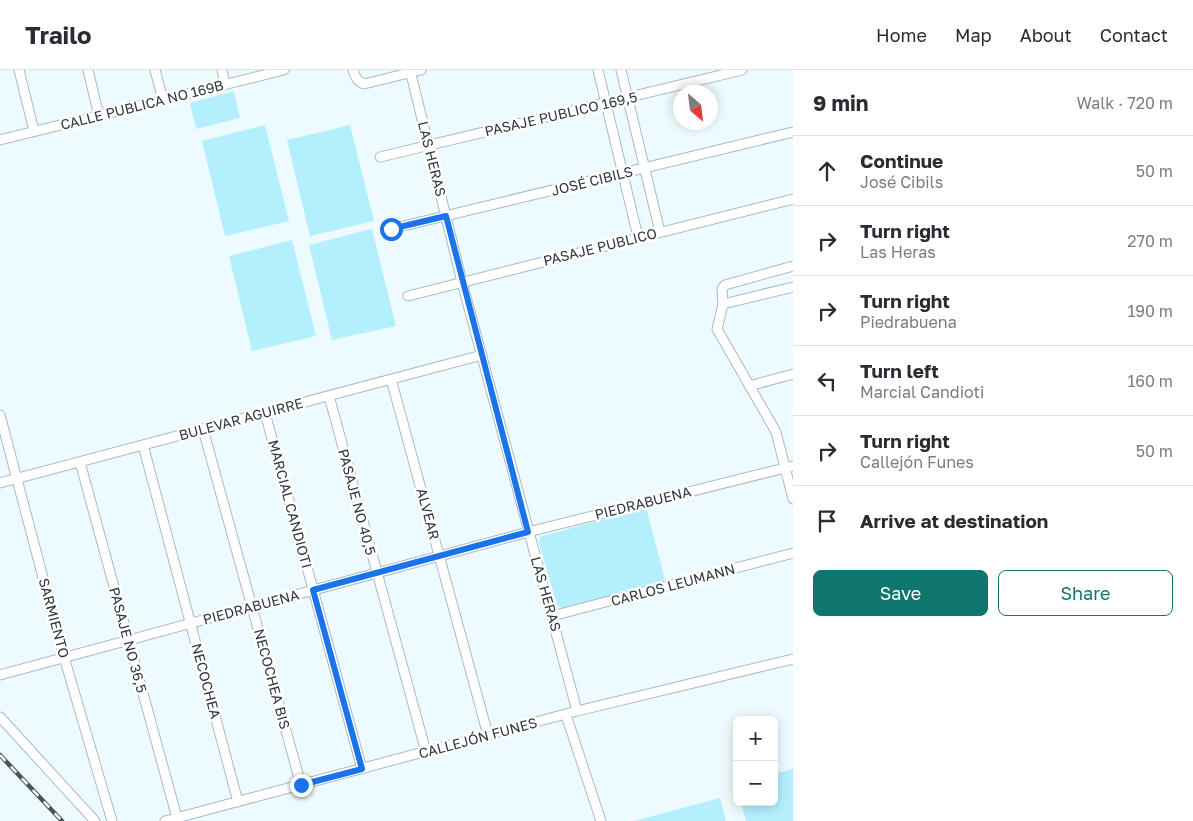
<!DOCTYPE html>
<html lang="en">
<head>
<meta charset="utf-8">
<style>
  :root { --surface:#fff; --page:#f7f7f7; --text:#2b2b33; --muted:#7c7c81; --line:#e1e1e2; --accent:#0f766e }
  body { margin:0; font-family:"Golos Text",sans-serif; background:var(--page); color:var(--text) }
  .controls { position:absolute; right:15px; bottom:15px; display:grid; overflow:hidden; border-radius:8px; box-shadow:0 2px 12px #0003 }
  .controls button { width:45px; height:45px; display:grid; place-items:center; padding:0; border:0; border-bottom:1px solid var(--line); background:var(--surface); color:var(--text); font:25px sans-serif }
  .compass { position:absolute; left:673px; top:15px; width:45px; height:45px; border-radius:50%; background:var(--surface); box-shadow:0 2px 12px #0003; rotate:152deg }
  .stop { position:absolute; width:15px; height:15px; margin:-11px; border:4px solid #1a73e8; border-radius:50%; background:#fff }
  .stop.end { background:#1a73e8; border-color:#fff; box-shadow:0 1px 5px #0008 }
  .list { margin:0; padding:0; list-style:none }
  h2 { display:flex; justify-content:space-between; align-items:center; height:65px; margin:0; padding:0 20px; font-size:21px }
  h2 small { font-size:16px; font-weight:400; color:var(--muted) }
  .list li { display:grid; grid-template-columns:32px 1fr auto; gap:15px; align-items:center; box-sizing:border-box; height:70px; padding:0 20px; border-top:1px solid var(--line) }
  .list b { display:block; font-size:19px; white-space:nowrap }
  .list p { margin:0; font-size:16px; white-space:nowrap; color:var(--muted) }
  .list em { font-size:16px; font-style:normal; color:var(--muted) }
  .actions { display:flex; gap:10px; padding:15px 20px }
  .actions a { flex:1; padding:11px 0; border:1px solid var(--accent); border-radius:8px; text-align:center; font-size:18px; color:var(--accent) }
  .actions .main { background:var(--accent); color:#fff }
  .icon { flex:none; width:28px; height:28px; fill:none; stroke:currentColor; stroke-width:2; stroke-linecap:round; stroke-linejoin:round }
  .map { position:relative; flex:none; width:793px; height:751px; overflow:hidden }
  header { display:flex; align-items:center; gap:30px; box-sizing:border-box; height:70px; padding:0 25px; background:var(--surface); border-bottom:1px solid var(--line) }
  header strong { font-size:24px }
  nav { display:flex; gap:28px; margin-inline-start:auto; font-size:18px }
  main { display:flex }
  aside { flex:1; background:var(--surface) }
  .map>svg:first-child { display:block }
</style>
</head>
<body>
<header>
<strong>Trailo</strong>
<nav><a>Home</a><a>Map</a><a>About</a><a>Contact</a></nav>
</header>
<main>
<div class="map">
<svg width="793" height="751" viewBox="0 0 793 751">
  <rect width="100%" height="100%" fill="#edfafe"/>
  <path fill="#b4effe" d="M234,21L240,48L196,59L190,33Z
    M265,55L289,151L225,166L202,71Z
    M350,55L374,151L310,166L287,70Z
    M372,159L396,256L332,270L309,175Z
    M292,170L316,266L252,281L229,186Z
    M646,437L665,510L563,539L557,535L539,473L540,467Z
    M793,699V751H746L741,732H774V704Z
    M720,728L726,751H634Z"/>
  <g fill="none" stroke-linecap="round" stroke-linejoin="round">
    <defs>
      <path id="minor" d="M19,0L34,61
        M88,0L99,46
        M155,0L163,30
        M222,0L225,15
        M353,0C355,7 357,11 364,14L421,0
        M410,0L462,212L577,641
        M598,0L638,167
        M621,0L660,162
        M0,70L284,0
        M380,87L742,0
        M391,159L793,62
        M793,196L725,215L722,219L723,234L717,259L776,362L793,429
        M408,226L793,129
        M723,234L793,217
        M391,309L488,665
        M749,316L793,304
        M329,326L426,682
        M265,343L362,699
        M0,345L64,587L112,751
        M203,359L301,715
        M143,375L238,732
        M80,392L177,748
        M0,413L482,285
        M552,546L793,483
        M0,605L528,462L793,396
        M566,645L601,751
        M0,647L95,751
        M165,751L577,641L793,589"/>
    </defs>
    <use href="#minor" stroke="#a7bcc2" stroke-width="11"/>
    <use href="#minor" stroke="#fff" stroke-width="9"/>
    <defs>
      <path id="rail" d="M0,685L62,751"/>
    </defs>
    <use href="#rail" stroke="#4a5456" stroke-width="4.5"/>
    <use href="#rail" stroke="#fff" stroke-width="2.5" stroke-dasharray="8" stroke-linecap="butt"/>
  </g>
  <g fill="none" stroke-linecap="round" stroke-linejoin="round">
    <path stroke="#1a73e8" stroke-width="6" d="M301,715L362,699L313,520L528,462L446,146L391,159"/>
  </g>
  <g text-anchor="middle" stroke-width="5" stroke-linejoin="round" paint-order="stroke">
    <g font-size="14" fill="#30393b" stroke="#fff">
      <text transform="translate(142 35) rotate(-14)" y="5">CALLE PUBLICA NO 169B</text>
      <text transform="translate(561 44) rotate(-13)" y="5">PASAJE PUBLICO 169,5</text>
      <text transform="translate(432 89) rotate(76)" y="5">LAS HERAS</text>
      <text transform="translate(592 111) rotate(-14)" y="5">JOSÉ CIBILS</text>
      <text transform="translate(600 177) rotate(-14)" y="5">PASAJE PUBLICO</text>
      <text transform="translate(241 349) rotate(-15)" y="5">BULEVAR AGUIRRE</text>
      <text transform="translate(357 432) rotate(75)" y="5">PASAJE NO 40,5</text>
      <text transform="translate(643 433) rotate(-14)" y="5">PIEDRABUENA</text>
      <text transform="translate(290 434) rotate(75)" y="5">MARCIAL CANDIOTI</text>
      <text transform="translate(428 444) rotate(75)" y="5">ALVEAR</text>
      <text transform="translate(673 515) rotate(-15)" y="5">CARLOS LEUMANN</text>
      <text transform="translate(546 524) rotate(74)" y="5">LAS HERAS</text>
      <text transform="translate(251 537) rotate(-15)" y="5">PIEDRABUENA</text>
      <text transform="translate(54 548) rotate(75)" y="5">SARMIENTO</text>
      <text transform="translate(128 570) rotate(75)" y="5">PASAJE NO 36,5</text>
      <text transform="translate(272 609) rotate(75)" y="5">NECOCHEA BIS</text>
      <text transform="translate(206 611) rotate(75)" y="5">NECOCHEA</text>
      <text transform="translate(478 668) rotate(-15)" y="5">CALLEJÓN FUNES</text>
    </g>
  </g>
</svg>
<div class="controls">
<button>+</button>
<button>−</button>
</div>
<svg class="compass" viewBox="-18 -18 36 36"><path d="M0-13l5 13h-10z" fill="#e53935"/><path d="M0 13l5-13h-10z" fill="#7c7c81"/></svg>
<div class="stop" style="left:391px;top:159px"></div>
<div class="stop end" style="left:301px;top:715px"></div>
</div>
<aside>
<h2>9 min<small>Walk · 720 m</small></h2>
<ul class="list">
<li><svg class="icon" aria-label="ahead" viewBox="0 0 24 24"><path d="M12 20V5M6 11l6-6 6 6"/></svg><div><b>Continue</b><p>José Cibils</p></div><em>50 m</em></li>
<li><svg class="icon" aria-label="right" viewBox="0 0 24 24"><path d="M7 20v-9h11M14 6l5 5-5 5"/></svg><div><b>Turn right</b><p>Las Heras</p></div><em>270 m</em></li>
<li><svg class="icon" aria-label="right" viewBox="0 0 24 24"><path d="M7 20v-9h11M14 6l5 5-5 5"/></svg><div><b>Turn right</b><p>Piedrabuena</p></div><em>190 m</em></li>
<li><svg class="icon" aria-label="left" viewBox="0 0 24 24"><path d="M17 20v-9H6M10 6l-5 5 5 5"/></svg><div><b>Turn left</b><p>Marcial Candioti</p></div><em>160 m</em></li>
<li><svg class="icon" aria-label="right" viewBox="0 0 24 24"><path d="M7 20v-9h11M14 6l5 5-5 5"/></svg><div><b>Turn right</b><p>Callejón Funes</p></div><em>50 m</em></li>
<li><svg class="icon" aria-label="arrive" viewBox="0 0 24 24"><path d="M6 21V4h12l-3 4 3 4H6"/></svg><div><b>Arrive at destination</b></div></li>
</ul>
<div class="actions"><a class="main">Save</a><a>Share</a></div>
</aside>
</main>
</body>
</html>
